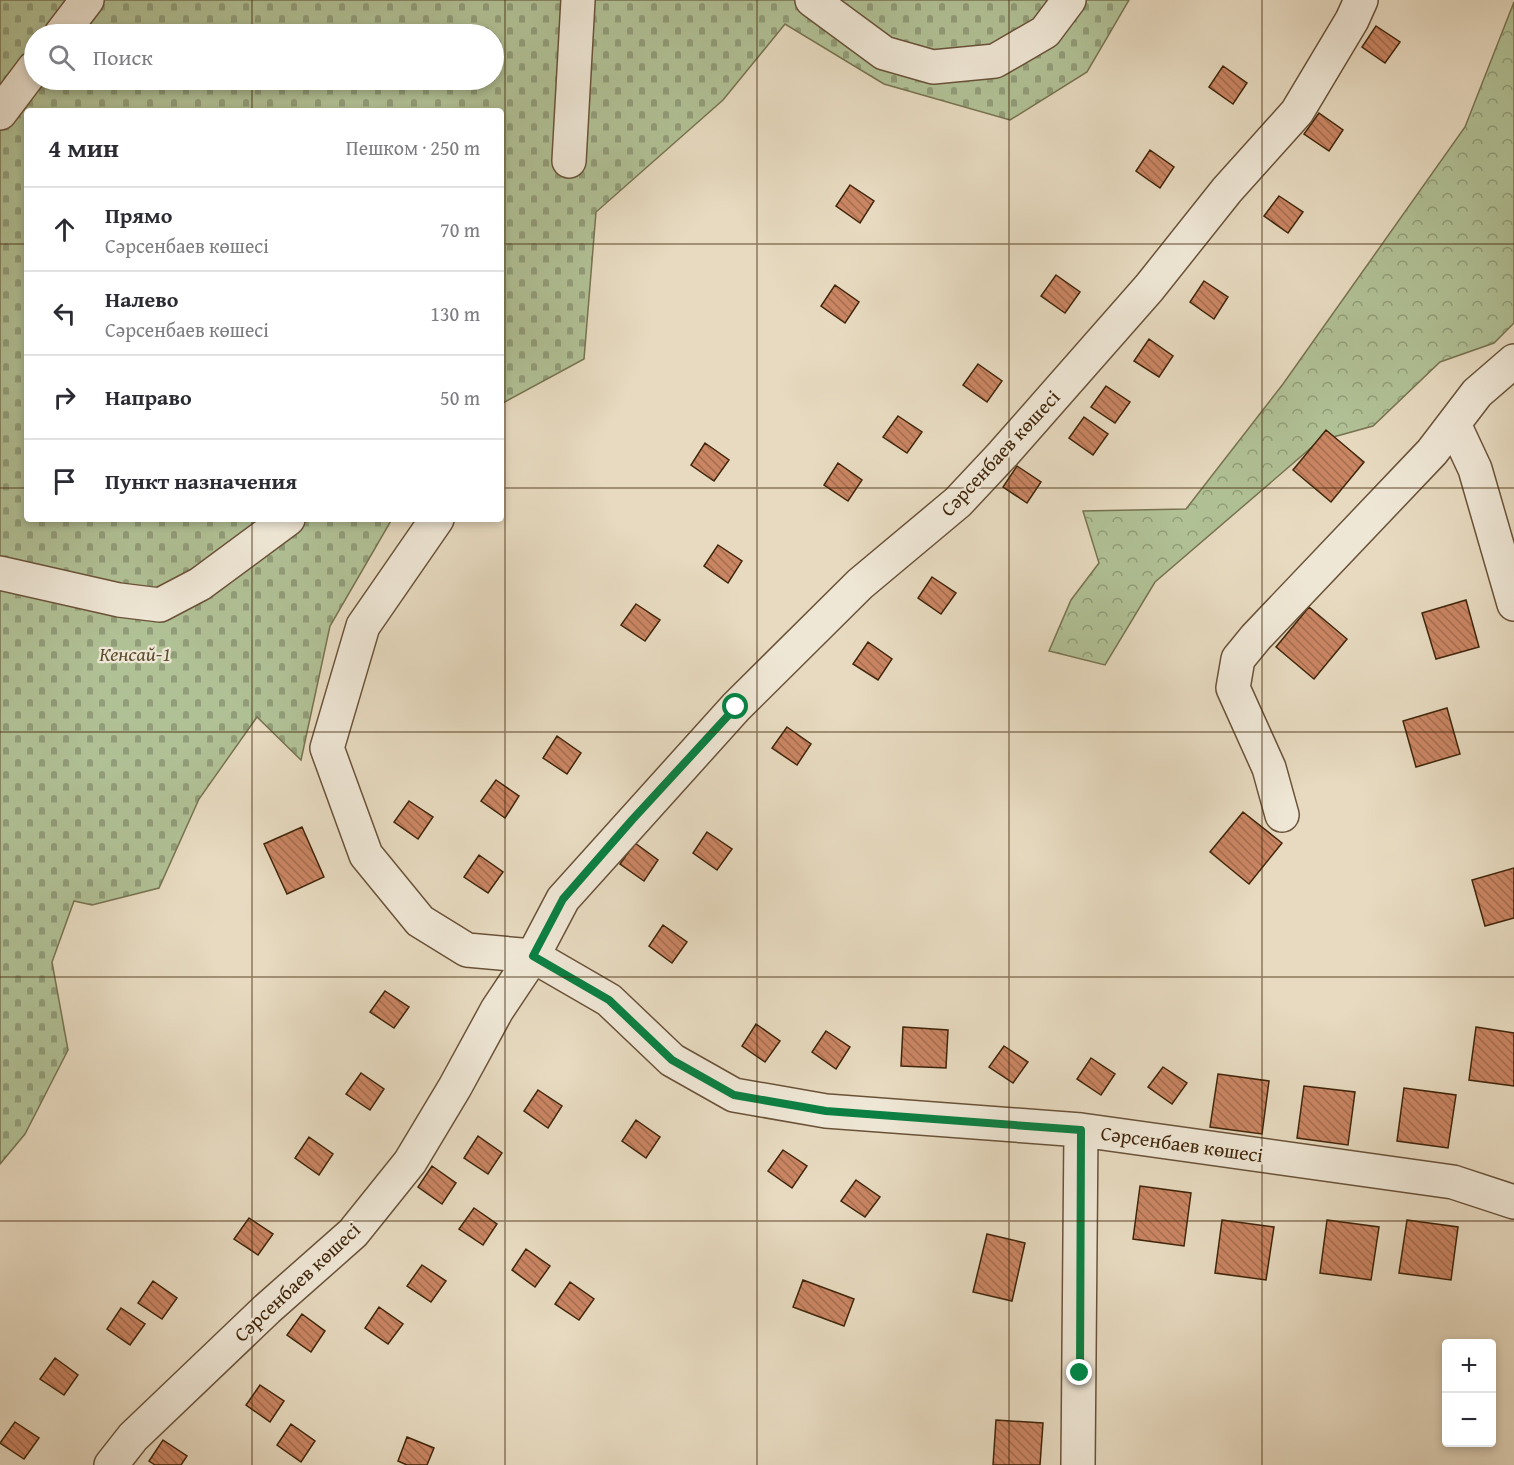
<!DOCTYPE html>
<html lang="ru">
<head>
<meta charset="utf-8">
<style>
  :root { --surface:#fff; --page:#f7f7f7; --text:#2b2b33; --muted:#7c7c81; --line:#e1e1e2 }
  body { margin:0; font-family:"Gentium Book Plus",serif; background:var(--page); color:var(--text) }
  .controls { position:absolute; right:18px; bottom:18px; display:grid; overflow:hidden; border-radius:6px; box-shadow:0 3px 9px #0003 }
  .controls button { width:54px; height:54px; display:grid; place-items:center; padding:0; border:0; border-bottom:2px solid var(--line); background:var(--surface); color:var(--text); font:30px sans-serif }
  .stop { position:absolute; width:18px; height:18px; margin:-14px; border:4px solid #0b8043; border-radius:50%; background:#fff }
  .stop.end { background:#0b8043; border-color:#fff; box-shadow:0 2px 6px #0008 }
  .list { margin:0; padding:0; list-style:none }
  h2 { display:flex; justify-content:space-between; align-items:center; height:78px; margin:0; padding:0 24px; font-size:26px }
  h2 small { font-size:20px; font-weight:400; color:var(--muted) }
  .list li { display:grid; grid-template-columns:39px 1fr auto; gap:18px; align-items:center; box-sizing:border-box; height:84px; padding:0 24px; border-top:2px solid var(--line) }
  .list b { display:block; font-size:22px; white-space:nowrap }
  .list p { margin:0; font-size:20px; white-space:nowrap; color:var(--muted) }
  .list em { font-size:20px; font-style:normal; color:var(--muted) }
  .icon { flex:none; width:33px; height:33px; fill:none; stroke:currentColor; stroke-width:2; stroke-linecap:round; stroke-linejoin:round }
  .map { position:relative; flex:none; width:1514px; height:1465px; overflow:hidden }
  .search { position:absolute; background:var(--surface); box-shadow:0 3px 9px #0003; left:24px; top:24px; width:480px; height:66px; display:flex; align-items:center; gap:15px; box-sizing:border-box; padding:0 21px; border-radius:33px; color:var(--muted); font-size:22px }
  .panel { position:absolute; background:var(--surface); box-shadow:0 3px 9px #0003; left:24px; top:108px; width:480px; height:414px; border-radius:6px }
  .map>svg:first-child { display:block }
</style>
</head>
<body>
<div class="map">
<svg width="1514" height="1465" viewBox="0 0 1514 1465">
  <defs>
    <pattern id="forest-crowns" width="20" height="18" patternUnits="userSpaceOnUse" patternTransform="scale(1.5)"><rect width="20" height="18" fill="#b1c196"/><path d="M2 6a3 3 0 1 1 6 0M12 15a3 3 0 1 1 6 0" fill="none" stroke="#919d79"/></pattern>
    <pattern id="cemetery-stones" width="16" height="16" patternUnits="userSpaceOnUse" patternTransform="scale(1.5)"><rect width="16" height="16" fill="#b1c196"/><path d="M2 7V4a2 2 0 0 1 4 0v3zM10 15v-3a2 2 0 0 1 4 0v3z" fill="#919d79"/></pattern>
    <pattern id="building-back-hatch" width="6" height="6" patternUnits="userSpaceOnUse" patternTransform="scale(1.5)"><rect width="6" height="6" fill="#ca8563"/><path d="M-1 5l2 2M0 0l6 6M5-1l2 2" fill="none" stroke="#a56d50"/></pattern>
  </defs>
  <rect width="100%" height="100%" fill="#e7dac0"/>
  <filter id="stains"><feTurbulence type="fractalNoise" baseFrequency=".00333" numOctaves="4"/><feColorMatrix values="0 0 0 0 .2 0 0 0 0 .09 0 0 0 0 .02 0 0 0 .5 -.17"/></filter>
  <radialGradient id="worn" r=".72"><stop offset=".6" stop-color="#630" stop-opacity="0"/><stop offset="1" stop-color="#630" stop-opacity=".3"/></radialGradient>
  <path fill="url(#forest-crowns)" stroke="#787350" stroke-width="1.5" d="M1514,2V323L1494,343L1440,362L1373,426L1319,441L1155,582L1105,665L1049,651L1071,600L1099,563L1083,511L1186,509L1283,384L1465,127Z"/>
  <path fill="url(#cemetery-stones)" stroke="#787350" stroke-width="1.5" fill-rule="evenodd" d="M0,0H1129L1087,72L1010,120L884,84L785,24L723,100L596,212L584,359L501,404V111H27V519H392L330,626L301,760L257,717L199,799L159,888L92,905L74,901L52,962L68,1050L25,1134L0,1164ZM34,34H494V80H34Z"/>
  <path fill="url(#building-back-hatch)" stroke="#40250a" stroke-width="1.5" d="M1376,26L1400,42L1385,63L1362,47Z
    M1223,66L1247,83L1233,104L1209,87Z
    M1319,113L1343,130L1329,151L1304,134Z
    M1150,150L1174,167L1160,188L1136,171Z
    M850,185L874,201L860,223L836,206Z
    M1279,196L1303,212L1288,233L1264,216Z
    M1056,275L1080,292L1065,313L1041,296Z
    M1204,281L1228,297L1214,319L1190,302Z
    M835,285L859,302L845,323L821,306Z
    M1149,339L1173,356L1159,377L1134,361Z
    M978,364L1002,381L987,402L963,385Z
    M1106,386L1130,402L1115,423L1091,407Z
    M898,416L922,432L907,453L883,437Z
    M1084,417L1108,434L1093,455L1069,438Z
    M1326,430L1364,462L1331,502L1293,470Z
    M705,443L729,460L714,481L691,465Z
    M838,463L862,480L848,501L824,485Z
    M1017,466L1041,482L1027,503L1003,487Z
    M718,545L742,561L728,583L704,566Z
    M932,577L956,593L941,614L918,598Z
    M1466,600L1479,647L1436,659L1422,613Z
    M636,604L660,620L645,641L621,625Z
    M1309,607L1347,639L1314,679L1276,647Z
    M868,642L892,659L878,680L853,664Z
    M1447,708L1460,754L1416,767L1403,721Z
    M787,727L811,744L797,765L772,748Z
    M557,736L581,753L567,774L543,758Z
    M496,780L519,796L505,818L481,801Z
    M409,801L433,817L418,839L394,822Z
    M1243,812L1282,843L1249,884L1210,852Z
    M302,827L324,877L287,894L264,844Z
    M707,832L732,849L717,870L693,853Z
    M635,843L658,860L644,881L620,864Z
    M479,855L503,872L488,893L464,877Z
    M1514,868V918L1485,926L1472,880Z
    M663,925L687,942L672,963L649,946Z
    M385,991L409,1007L394,1028L370,1012Z
    M756,1024L780,1041L765,1062L742,1046Z
    M903,1027L948,1030L946,1068L901,1066Z
    M1476,1027L1514,1033V1086L1469,1080Z
    M826,1031L850,1047L836,1069L812,1052Z
    M1004,1046L1028,1062L1013,1083L989,1067Z
    M1091,1058L1115,1074L1101,1095L1077,1079Z
    M1163,1067L1187,1083L1172,1104L1148,1087Z
    M361,1073L384,1089L370,1110L346,1094Z
    M1218,1074L1269,1081L1262,1134L1210,1127Z
    M1304,1086L1355,1092L1348,1145L1297,1138Z
    M1404,1088L1456,1095L1448,1148L1397,1141Z
    M538,1090L562,1106L548,1128L524,1111Z
    M636,1120L660,1137L646,1158L622,1141Z
    M478,1136L502,1153L488,1174L464,1158Z
    M309,1137L333,1154L319,1175L295,1158Z
    M783,1150L807,1166L792,1188L768,1171Z
    M432,1166L456,1183L442,1204L418,1187Z
    M856,1180L880,1197L865,1217L841,1201Z
    M1140,1186L1191,1193L1184,1246L1133,1239Z
    M474,1208L497,1224L483,1245L459,1229Z
    M249,1218L273,1234L258,1255L234,1239Z
    M1222,1220L1274,1227L1266,1280L1215,1273Z
    M1327,1220L1379,1227L1371,1280L1320,1273Z
    M1407,1220L1458,1227L1451,1280L1399,1273Z
    M987,1234L1025,1243L1012,1301L973,1292Z
    M526,1249L550,1266L535,1287L512,1270Z
    M422,1265L446,1281L431,1302L407,1286Z
    M803,1280L854,1299L844,1326L793,1307Z
    M153,1281L177,1298L162,1319L138,1303Z
    M570,1282L594,1299L579,1320L555,1304Z
    M379,1307L403,1324L388,1344L365,1328Z
    M121,1308L145,1324L130,1345L107,1329Z
    M302,1314L325,1331L311,1352L287,1335Z
    M55,1358L78,1375L64,1395L40,1379Z
    M260,1385L284,1401L270,1422L246,1405Z
    M996,1420L1043,1423L1040,1465H993Z
    M15,1422L39,1438L24,1459L0,1443Z
    M291,1424L315,1441L301,1462L277,1445Z
    M407,1437L434,1448L427,1465H407L398,1461Z
    M163,1440L187,1456L181,1465H155L149,1461Z"/>
  <g fill="none" stroke-linecap="round" stroke-linejoin="round">
    <defs>
      <path id="minor" d="M812,0L884,53L933,67L995,61L1045,32L1069,0
        M61,34L87,0
        M0,113L34,68
        M569,161L578,0
        M1454,424L1475,469L1514,604
        M437,519L363,626L327,748L366,855L420,921L467,950L533,956L609,1000L672,1060L734,1095L826,1111L1081,1130L1453,1182L1514,1202
        M0,573L119,600L160,605L200,584L288,519
        M1282,815L1269,768L1233,688L1238,659L1256,637L1432,452L1477,393L1514,361
        M111,1465L133,1437L267,1309L353,1233L410,1162L455,1087L497,1010L533,956L563,899L736,707L860,584L958,502L1003,454L1149,288L1227,190L1297,112L1352,20L1361,0
        M1078,1465L1081,1130"/>
    </defs>
    <use href="#minor" stroke="#6a5238" stroke-width="36"/>
    <use href="#minor" stroke="#efe7d6" stroke-width="33"/>
  </g>
  <g fill="none" stroke-linecap="round" stroke-linejoin="round">
    <path stroke="#0b8043" stroke-width="8" d="M736,707L632,820L563,899L533,956L609,1000L672,1060L734,1095L826,1111L1081,1130L1080,1373"/>
  </g>
  <path fill="none" stroke="#40250a" stroke-width="1.5" stroke-opacity="0.55" d="M252,0V34M505,0V1465M757,0V1465M1009,0V1465M1262,0V1465M252,80V111M0,244H27M501,244H1514M0,488H27M501,488H1514M252,519V1465M0,732H1514M0,977H1514M0,1221H1514"/>
  <g text-anchor="middle" stroke-width="4.5" stroke-linejoin="round" paint-order="stroke">
    <g font-size="20" fill="#40250a" stroke="#efe7d6">
      <text transform="translate(1000 453) rotate(-47)" y="7">Сәрсенбаев көшесі</text>
      <text transform="translate(1182 1144) rotate(8)" y="7">Сәрсенбаев көшесі</text>
      <text transform="translate(297 1282) rotate(-43)" y="7">Сәрсенбаев көшесі</text>
    </g>
    <g font-size="20" font-style="italic" fill="#5c4c2d" stroke="#efe7d6">
      <text x="135" y="661">Кенсай-1</text>
    </g>
  </g>
  <rect width="100%" height="100%" filter="url(#stains)"/>
  <rect width="100%" height="100%" fill="url(#worn)"/>
</svg>
<div class="controls">
<button>+</button>
<button>−</button>
</div>
<div class="stop" style="left:736px;top:707px"></div>
<div class="stop end" style="left:1080px;top:1373px"></div>
<div class="search"><svg class="icon" aria-label="search" viewBox="0 0 24 24"><circle cx="10" cy="10" r="6"/><path d="M15 15l6 6"/></svg>Поиск</div>
<section class="panel">
<h2>4 мин<small>Пешком · 250 m</small></h2>
<ul class="list">
<li><svg class="icon" aria-label="ahead" viewBox="0 0 24 24"><path d="M12 20V5M6 11l6-6 6 6"/></svg><div><b>Прямо</b><p>Сәрсенбаев көшесі</p></div><em>70 m</em></li>
<li><svg class="icon" aria-label="left" viewBox="0 0 24 24"><path d="M17 20v-9H6M10 6l-5 5 5 5"/></svg><div><b>Налево</b><p>Сәрсенбаев көшесі</p></div><em>130 m</em></li>
<li><svg class="icon" aria-label="right" viewBox="0 0 24 24"><path d="M7 20v-9h11M14 6l5 5-5 5"/></svg><div><b>Направо</b></div><em>50 m</em></li>
<li><svg class="icon" aria-label="arrive" viewBox="0 0 24 24"><path d="M6 21V4h12l-3 4 3 4H6"/></svg><div><b>Пункт назначения</b></div></li>
</ul>
</section>
</div>
</body>
</html>
